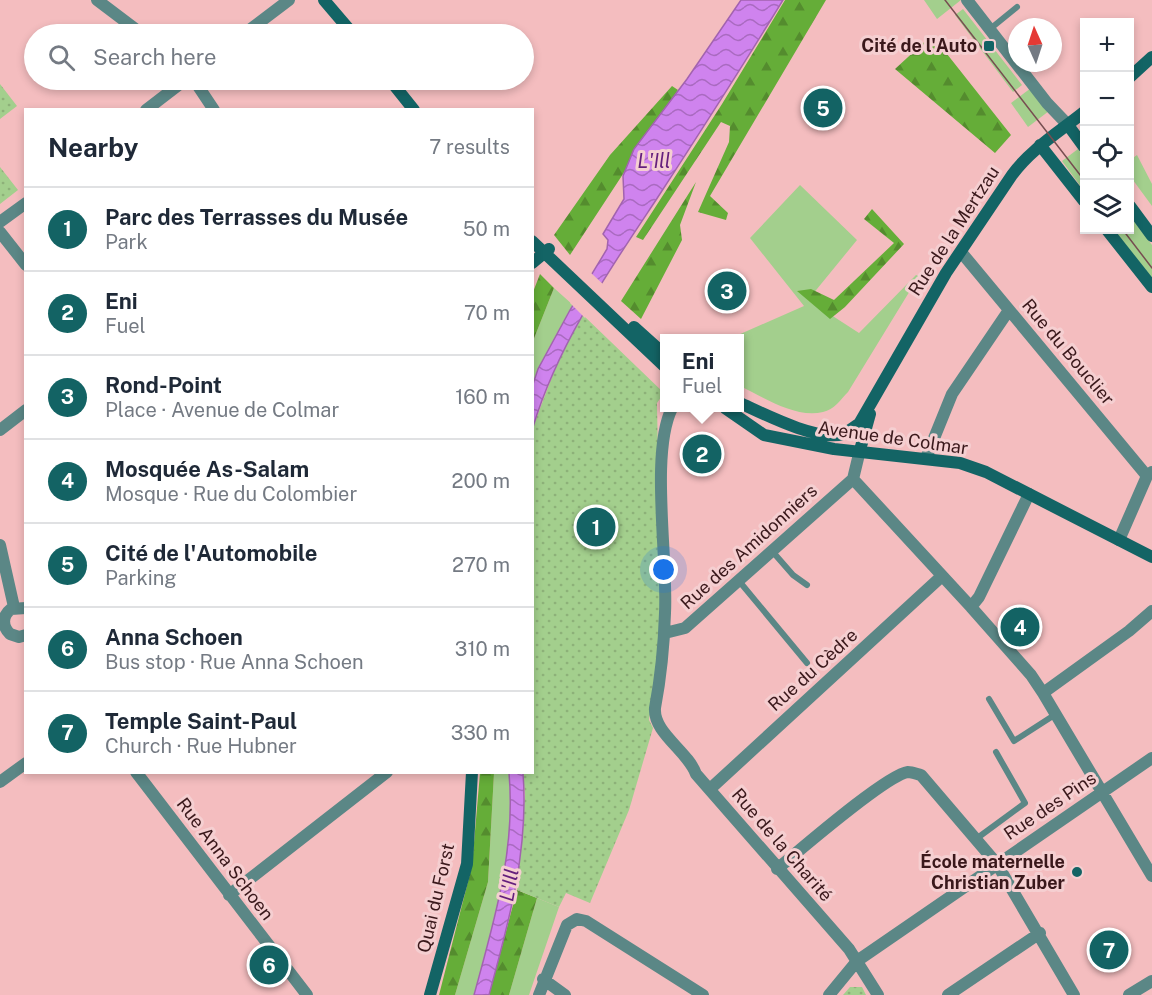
<!DOCTYPE html>
<html lang="en">
<head>
<meta charset="utf-8">
<style>
  :root { --surface:#fff; --page:#f2f2f3; --text:#1f2937; --muted:#747a83; --line:#e0e1e3; --accent:#136364 }
  body { margin:0; font-family:"Public Sans",sans-serif; background:var(--page); color:var(--text) }
  .controls { position:absolute; right:18px; top:18px; display:grid; overflow:hidden; border-radius:0px; box-shadow:0 3px 9px #0003 }
  .controls button { width:54px; height:54px; display:grid; place-items:center; padding:0; border:0; border-bottom:2px solid var(--line); background:var(--surface); color:var(--text); font:30px sans-serif }
  .compass { position:absolute; left:1008px; top:18px; width:54px; height:54px; border-radius:50%; background:var(--surface); box-shadow:0 3px 9px #0003; rotate:357deg }
  .you { position:absolute; left:664px; top:570px; width:21px; height:21px; margin:-15px; border:4px solid #fff; border-radius:50%; background:#1a73e8; box-shadow:0 0 0 9px #1a73e833 }
  .badge { display:grid; place-items:center; width:39px; height:39px; border-radius:50%; background:var(--accent); color:#fff; font-size:20px; font-weight:700 }
  .pin { position:absolute; translate:-50% -50%; border:3px solid #fff; box-shadow:0 2px 6px #0006 }
  .popup { position:absolute; left:660px; top:334px; width:84px; height:78px; box-sizing:border-box; display:grid; place-content:center; border-radius:0px; background:var(--surface); filter:drop-shadow(0 2px 4px #0005); font-size:20px; white-space:nowrap; color:var(--muted) }
  .popup b { font-size:22px; color:var(--text) }
  .popup::after { content:''; position:absolute; left:50%; top:100%; margin-left:-12px; border:12px solid transparent; border-top-color:var(--surface) }
  .list { margin:0; padding:0; list-style:none }
  h2 { display:flex; justify-content:space-between; align-items:center; height:78px; margin:0; padding:0 24px; font-size:26px }
  h2 small { font-size:20px; font-weight:400; color:var(--muted) }
  .list li { display:grid; grid-template-columns:39px 1fr auto; gap:18px; align-items:center; box-sizing:border-box; height:84px; padding:0 24px; border-top:2px solid var(--line) }
  .list b { display:block; font-size:22px; white-space:nowrap }
  .list p { margin:0; font-size:20px; white-space:nowrap; color:var(--muted) }
  .list em { font-size:20px; font-style:normal; color:var(--muted) }
  .icon { flex:none; width:33px; height:33px; fill:none; stroke:currentColor; stroke-width:2; stroke-linecap:round; stroke-linejoin:round }
  .map { position:relative; flex:none; width:1152px; height:995px; overflow:hidden }
  .search { position:absolute; background:var(--surface); box-shadow:0 3px 9px #0003; left:24px; top:24px; width:510px; height:66px; display:flex; align-items:center; gap:15px; box-sizing:border-box; padding:0 21px; border-radius:33px; color:var(--muted); font-size:22px }
  .panel { position:absolute; background:var(--surface); box-shadow:0 3px 9px #0003; left:24px; top:108px; width:510px; height:666px; border-radius:0px }
  .map>svg:first-child { display:block }
</style>
</head>
<body>
<div class="map">
<svg width="1152" height="995" viewBox="0 0 1152 995">
  <defs>
    <pattern id="forest-firs" width="22" height="20" patternUnits="userSpaceOnUse" patternTransform="scale(1.5)"><rect width="22" height="20" fill="#65ad38"/><path d="M5 1l3.5 6h-7zM16 11l3.5 6h-7z" fill="#548c2e"/></pattern>
    <pattern id="park-dots" width="8" height="8" patternUnits="userSpaceOnUse" patternTransform="scale(1.5)"><rect width="8" height="8" fill="#a3cf8d"/><path d="M2 2h.1M6 6h.1" fill="none" stroke="#8db179" stroke-width="1.8" stroke-linecap="round"/></pattern>
    <pattern id="water-waves" width="16" height="10" patternUnits="userSpaceOnUse" patternTransform="scale(1.5)"><rect width="16" height="10" fill="#cf83ee"/><path d="M0 5q4-4 8 0t8 0" fill="none" stroke="#a96ac0"/></pattern>
  </defs>
  <rect width="100%" height="100%" fill="#f4bdbf"/>
  <path fill="#a3cf8d" d="M924,0H961L937,19Z
    M963,9L1022,85L1013,92L955,15Z
    M1031,88L1049,111L1028,127L1011,103Z
    M1078,149L1084,158V191L1062,161Z
    M1137,155L1152,184V206L1130,176V160Z
    M800,185L857,240L808,300L859,333L916,275L919,276L848,392C841,399 834,410 823,412C796,419 763,397 740,386V338H705L708,335H738L804,306L750,238Z
    M1130,216L1152,245V278L1114,230H1130Z
    M554,288L573,305L533,384V341Z
    M494,773H509L510,777V833L502,893L474,995H455L488,882Z
    M537,898L559,907L529,995H509Z"/>
  <path fill="url(#forest-firs)" d="M785,0H826L710,196L728,213L726,220L698,212L729,142L730,126L721,122L643,240L636,237L722,104Z
    M932,35L1011,135L995,153L895,69Z
    M672,86L678,90L570,255L554,235L610,155Z
    M696,182L680,225L682,240L641,319L621,301Z
    M872,209L904,244L845,307L830,319L797,291L811,289L834,300L894,243L864,219Z
    M540,274L554,288L533,341V292Z
    M480,773H494L488,882L455,995H439L472,866Z
    M517,890L537,898L509,995H489Z"/>
  <path fill="url(#park-dots)" d="M0,84L17,106L0,119Z
    M0,167L18,190L0,204Z
    M583,315L664,393L657,403L661,626L649,720L653,728L629,810L590,903L566,893L559,907L517,890L525,795L523,773L532,772L533,427L561,353Z
    M850,987H862L866,995H843Z"/>
  <path fill="url(#water-waves)" stroke="#a263af" stroke-width="1.5" d="M741,0H783C742,67 699,134 656,200C608,272 558,344 533,427V384L538,369L570,310L607,249L608,240L603,234L624,199L623,176L634,149L687,79Z
    M509,773H523C529,849 509,922 489,995H474C494,921 516,850 509,773Z"/>
  <path fill="#f4bdbf" d="M590,272L604,285L585,318L570,303Z"/>
  <g fill="none" stroke-linecap="round" stroke-linejoin="round">
    <path stroke="#5b8786" stroke-width="6" d="M990,29L1017,7
      M772,551L793,575L807,585
      M739,581L807,663
      M989,699L1014,741L1056,714
      M976,839L1025,803L996,752"/>
    <path stroke="#5b8786" stroke-width="12" d="M97,0L142,34
      M967,0L1047,103L1068,125
      M244,34L289,0
      M194,80L214,110
      M146,110L185,80
      M0,222L26,203
      M0,232L26,265
      M961,252L1147,476
      M672,408C650,453 668,558 665,613C664,645 661,676 655,708C653,733 688,751 696,774L849,949L878,995
      M0,430L26,410
      M926,458L952,394L1009,310
      M853,479L971,607L979,597L1029,494
      M853,479L860,450
      M1119,540L1147,476L1152,472
      M0,545L14,607
      M971,607L1031,675L1043,693L1152,876
      M26,608L11,609C2,616 2,626 10,634L19,637L26,635
      M665,633L685,628L853,479
      M1043,693L1129,631L1152,611
      M136,772L307,995
      M0,782L26,763
      M710,789L942,576
      M777,869C799,851 886,775 908,772C912,772 917,774 921,775L997,864L1074,995
      M229,895L387,772
      M543,979L565,995
      M539,995L567,925L577,919L586,921L703,995
      M829,995L857,961L1152,758
      M948,995L1040,933
      M1129,995L1152,981"/>
    <path stroke="#136465" stroke-width="12" d="M324,0L353,34
      M1130,77L1152,57
      M390,80L414,110
      M1068,125L1084,147
      M1040,145L1084,201
      M1130,206L1152,236
      M1107,230L1152,287
      M532,241L664,366
      M532,263L549,249
      M634,327L664,354
      M740,403C762,413 818,442 843,434C848,432 854,427 859,424L946,273L1012,175C1031,149 1059,132 1084,112
      M725,408L764,435L834,449L960,463L986,472L1152,557
      M860,450L870,414
      M430,995L467,864L472,772"/>
    <path stroke="#774e51" stroke-width="1.5" d="M945,0L1084,180
      M1123,230L1152,268"/>
  </g>
  <g fill="#136364" stroke="#f5cfd1" stroke-width="2">
    <rect x="983" y="40" width="12" height="12" rx="3"/>
    <circle cx="1077" cy="872" r="6"/>
  </g>
  <g text-anchor="middle" stroke-width="6" stroke-linejoin="round" paint-order="stroke">
    <g font-size="18" font-weight="bold" fill="#3a181b" stroke="#f5cfd1" text-anchor="end">
      <text x="977" y="52">Cité de l'Auto</text>
      <text x="1065" y="868">École maternelle<tspan x="1065" dy="21">Christian Zuber</tspan></text>
    </g>
    <g font-size="18" fill="#3a181b" stroke="#f5cfd1">
      <text transform="translate(954 231) rotate(-57)" y="6">Rue de la Mertzau</text>
      <text transform="translate(1068 352) rotate(50)" y="6">Rue du Bouclier</text>
      <text transform="translate(893 438) rotate(8)" y="6">Avenue de Colmar</text>
      <text transform="translate(749 547) rotate(-42)" y="6">Rue des Amidonniers</text>
      <text transform="translate(813 670) rotate(-42)" y="6">Rue du Cèdre</text>
      <text transform="translate(1050 806) rotate(-34)" y="6">Rue des Pins</text>
      <text transform="translate(782 845) rotate(49)" y="6">Rue de la Charité</text>
      <text transform="translate(225 859) rotate(53)" y="6">Rue Anna Schoen</text>
      <text transform="translate(436 898) rotate(-77)" y="6">Quai du Forst</text>
    </g>
    <g font-size="20" font-style="italic" fill="#651f7d" stroke="#f5cfd1">
      <text x="654" y="168">L'Ill</text>
      <text transform="translate(509 885) rotate(-80)" y="7">L'Ill</text>
    </g>
  </g>
</svg>
<div class="controls">
<button>+</button>
<button>−</button>
<button><svg class="icon" aria-label="locate" viewBox="0 0 24 24"><circle cx="12" cy="12" r="6"/><path d="M12 2v4M12 18v4M2 12h4M18 12h4"/></svg></button>
<button><svg class="icon" aria-label="layers" viewBox="0 0 24 24"><path d="M12 4l9 5-9 5-9-5zM3 14l9 5 9-5"/></svg></button>
</div>
<svg class="compass" viewBox="-18 -18 36 36"><path d="M0-13l5 13h-10z" fill="#e53935"/><path d="M0 13l5-13h-10z" fill="#747a83"/></svg>
<div class="you"></div>
<div class="pin badge" style="left:596px;top:527px">1</div>
<div class="pin badge" style="left:702px;top:454px">2</div>
<div class="popup"><b>Eni</b>Fuel</div>
<div class="pin badge" style="left:727px;top:291px">3</div>
<div class="pin badge" style="left:1020px;top:627px">4</div>
<div class="pin badge" style="left:823px;top:108px">5</div>
<div class="pin badge" style="left:269px;top:965px">6</div>
<div class="pin badge" style="left:1109px;top:950px">7</div>
<div class="search"><svg class="icon" aria-label="search" viewBox="0 0 24 24"><circle cx="10" cy="10" r="6"/><path d="M15 15l6 6"/></svg>Search here</div>
<section class="panel">
<h2>Nearby<small>7 results</small></h2>
<ul class="list">
<li><span class="badge">1</span><div><b>Parc des Terrasses du Musée</b><p>Park</p></div><em>50 m</em></li>
<li><span class="badge">2</span><div><b>Eni</b><p>Fuel</p></div><em>70 m</em></li>
<li><span class="badge">3</span><div><b>Rond-Point</b><p>Place · Avenue de Colmar</p></div><em>160 m</em></li>
<li><span class="badge">4</span><div><b>Mosquée As-Salam</b><p>Mosque · Rue du Colombier</p></div><em>200 m</em></li>
<li><span class="badge">5</span><div><b>Cité de l'Automobile</b><p>Parking</p></div><em>270 m</em></li>
<li><span class="badge">6</span><div><b>Anna Schoen</b><p>Bus stop · Rue Anna Schoen</p></div><em>310 m</em></li>
<li><span class="badge">7</span><div><b>Temple Saint-Paul</b><p>Church · Rue Hubner</p></div><em>330 m</em></li>
</ul>
</section>
</div>
</body>
</html>
